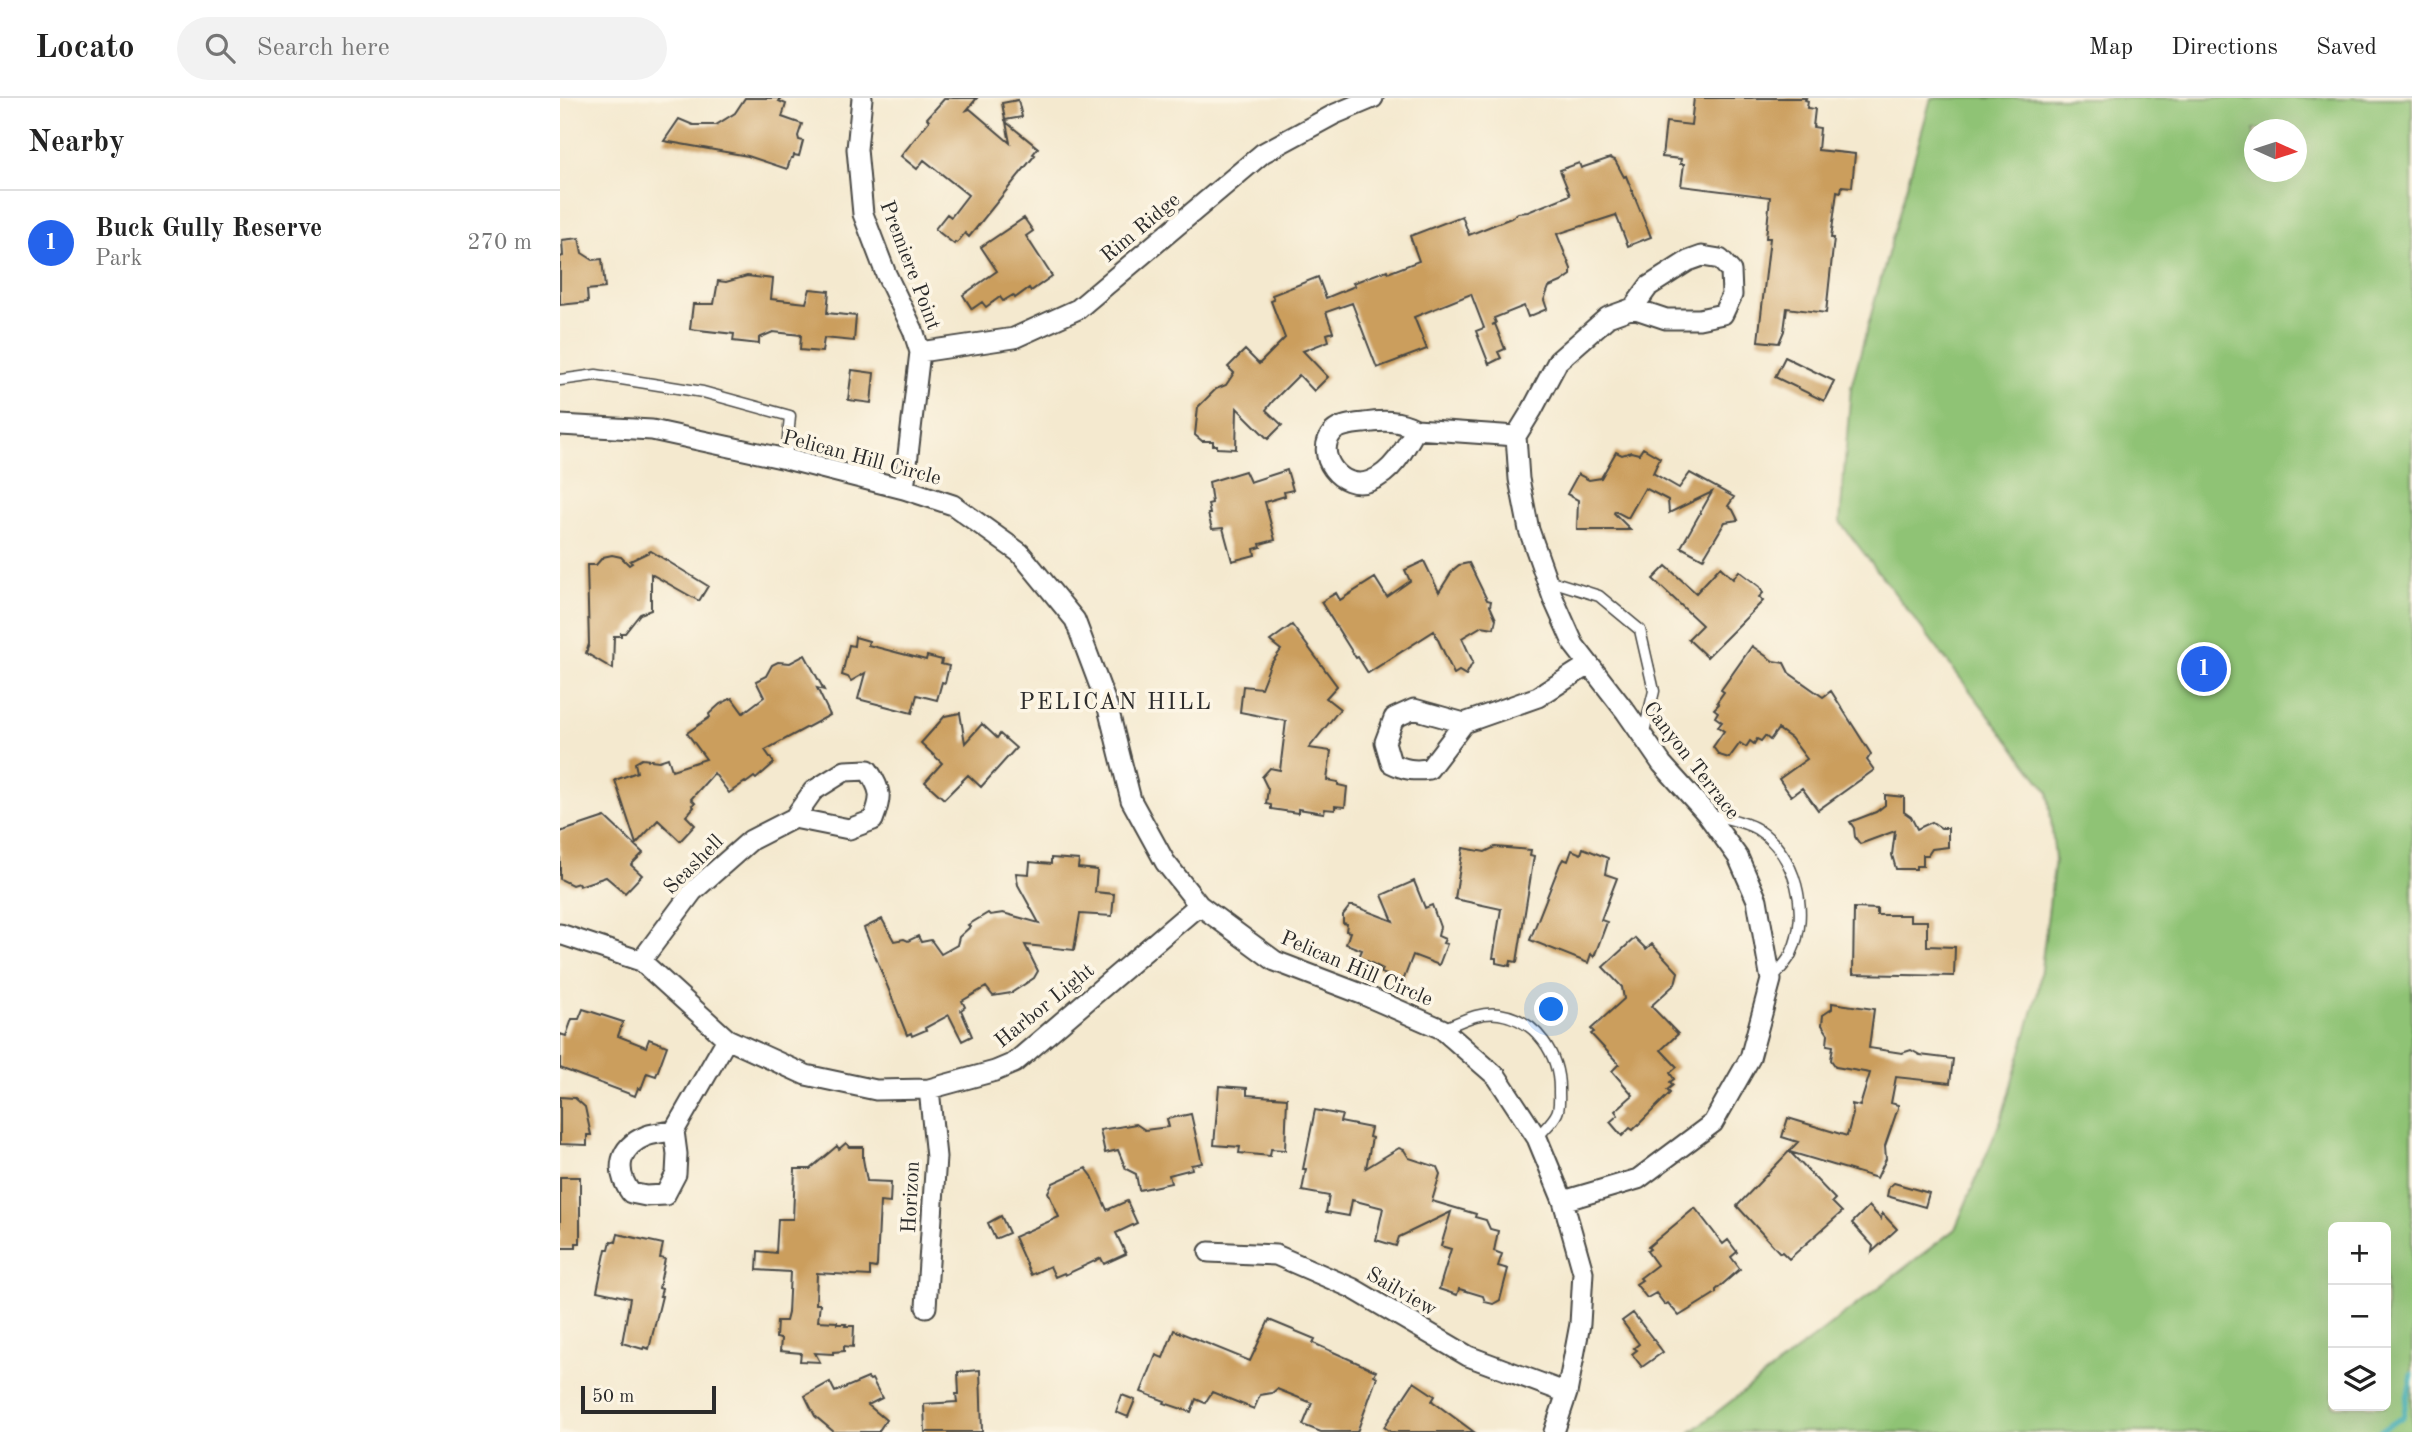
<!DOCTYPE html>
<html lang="en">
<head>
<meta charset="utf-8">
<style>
  :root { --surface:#fff; --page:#f2f2f2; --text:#222; --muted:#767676; --line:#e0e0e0; --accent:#2563eb }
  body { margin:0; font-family:"Old Standard TT",serif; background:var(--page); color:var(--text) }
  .controls { position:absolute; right:21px; bottom:21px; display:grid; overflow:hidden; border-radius:10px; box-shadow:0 7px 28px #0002 }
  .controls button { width:63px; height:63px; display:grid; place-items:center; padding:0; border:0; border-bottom:2px solid var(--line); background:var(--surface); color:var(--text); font:35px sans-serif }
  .compass { position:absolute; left:1684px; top:21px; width:63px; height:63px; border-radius:50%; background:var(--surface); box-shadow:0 7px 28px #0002; rotate:93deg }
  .scale { position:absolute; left:21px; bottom:18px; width:135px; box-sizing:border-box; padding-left:7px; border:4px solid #2b2b2b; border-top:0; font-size:19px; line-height:24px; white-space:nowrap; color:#2b2b2b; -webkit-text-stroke:5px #fcf5e5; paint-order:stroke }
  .you { position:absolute; left:992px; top:912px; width:24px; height:24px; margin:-18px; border:5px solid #fff; border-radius:50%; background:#1a73e8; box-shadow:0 0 0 10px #1a73e833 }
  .badge { display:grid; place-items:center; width:46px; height:46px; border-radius:50%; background:var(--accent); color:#fff; font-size:23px; font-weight:700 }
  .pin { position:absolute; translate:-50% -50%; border:4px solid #fff; box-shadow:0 2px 7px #0006 }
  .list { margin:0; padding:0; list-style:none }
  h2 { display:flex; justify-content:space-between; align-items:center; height:91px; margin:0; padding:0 28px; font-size:30px }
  h2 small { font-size:23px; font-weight:400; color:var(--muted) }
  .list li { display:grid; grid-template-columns:46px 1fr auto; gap:21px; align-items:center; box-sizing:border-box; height:105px; padding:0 28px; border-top:2px solid var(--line) }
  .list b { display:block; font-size:26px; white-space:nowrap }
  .list p { margin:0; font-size:23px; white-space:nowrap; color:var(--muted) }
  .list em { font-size:23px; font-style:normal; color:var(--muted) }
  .icon { flex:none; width:38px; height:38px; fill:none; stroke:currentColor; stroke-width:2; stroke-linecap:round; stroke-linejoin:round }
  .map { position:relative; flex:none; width:1852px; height:1334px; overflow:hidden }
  header { display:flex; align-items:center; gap:42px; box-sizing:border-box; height:98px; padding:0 35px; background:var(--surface); border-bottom:2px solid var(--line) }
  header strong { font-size:33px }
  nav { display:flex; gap:38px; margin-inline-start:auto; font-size:24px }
  .search { width:490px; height:63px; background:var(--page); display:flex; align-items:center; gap:18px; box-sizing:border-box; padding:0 24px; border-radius:38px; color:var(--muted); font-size:26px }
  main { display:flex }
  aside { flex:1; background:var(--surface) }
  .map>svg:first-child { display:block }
</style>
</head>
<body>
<header>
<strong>Locato</strong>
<div class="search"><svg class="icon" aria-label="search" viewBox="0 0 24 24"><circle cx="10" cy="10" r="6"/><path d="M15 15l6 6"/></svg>Search here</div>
<nav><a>Map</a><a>Directions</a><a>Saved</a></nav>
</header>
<main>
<aside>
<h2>Nearby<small></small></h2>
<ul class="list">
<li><span class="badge">1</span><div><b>Buck Gully Reserve</b><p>Park</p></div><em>270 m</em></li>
</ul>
</aside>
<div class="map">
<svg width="1852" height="1334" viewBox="0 0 1852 1334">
  <rect width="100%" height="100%" fill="#fcf5e5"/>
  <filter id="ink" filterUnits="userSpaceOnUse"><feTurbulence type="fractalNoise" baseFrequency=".0143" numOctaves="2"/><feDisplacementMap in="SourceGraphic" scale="14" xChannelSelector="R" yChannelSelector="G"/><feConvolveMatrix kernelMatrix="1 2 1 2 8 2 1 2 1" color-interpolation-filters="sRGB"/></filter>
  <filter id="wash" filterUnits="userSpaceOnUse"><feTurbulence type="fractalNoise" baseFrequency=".00686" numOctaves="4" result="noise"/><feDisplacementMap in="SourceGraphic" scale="28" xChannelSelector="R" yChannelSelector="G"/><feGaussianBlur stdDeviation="1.57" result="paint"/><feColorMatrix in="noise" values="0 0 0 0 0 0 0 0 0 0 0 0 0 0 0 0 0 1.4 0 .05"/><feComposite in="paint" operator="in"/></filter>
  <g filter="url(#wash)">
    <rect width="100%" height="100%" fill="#f4e9cf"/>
    <path fill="#8fc374" stroke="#5d7750" stroke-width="2" fill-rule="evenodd" d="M1371,0H1852V1334H1131L1395,1131L1441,1022L1478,894L1495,761L1488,694L1280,424L1291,289ZM1694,32H1736V74H1694ZM1773,1129H1826V1308H1773Z"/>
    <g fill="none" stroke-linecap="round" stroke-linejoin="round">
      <path stroke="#3cadb5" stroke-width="5" d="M1818,1334L1843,1319L1852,1276"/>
    </g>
    <g id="blocks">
      <path fill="#cb9e5d" d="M185,0H221L219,3L226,6L222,19L242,26L238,38L239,42L243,43L239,58L234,57L233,60H231L227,71L188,58L104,43L119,21L133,27H156L175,15Z
        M385,0H417L407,12L410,11L450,45L446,24L478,50L473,56L475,57L409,139L405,135L397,145L395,144L394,146L375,131L387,116L391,119L408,97L364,62L357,71L341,58L369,23L367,20Z
        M1134,0H1246L1245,2L1248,3L1247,10L1255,11L1253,29L1260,30L1258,52L1295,56L1292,89L1282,88L1281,94L1277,93L1271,140H1274L1266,215L1227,210L1224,233L1219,245L1198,243L1210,140H1206L1210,99L1121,88L1124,66H1120L1121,61L1102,59L1106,24L1131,27Z
        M458,2L462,19L445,22L442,5Z
        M1050,60L1055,62L1064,79L1066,78L1091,139L1068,148L1056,117L997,136L1011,171V177L1001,184L989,189L984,202L987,211L968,219L964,208L934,220L936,225L932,227L935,226L945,251L938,254L941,260L929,266L916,233L924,230L911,196L854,219L867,251L817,270L792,205L766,214L773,234L767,236L769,243L743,253L768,279L754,293L739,277L713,303L706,312L722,327L708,341L677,310L676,351L657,350V347H653V343H642L635,337L638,309L656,291L666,287L674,275L668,269L685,252L699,266L725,240L711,203L714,202L712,197L758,179L766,200L795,188L793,185L827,172L828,175L859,163L850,138L902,118L909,137L951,120L958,115L968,114L1010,97L1000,72L1019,65L1021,70Z
        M464,120L473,133L466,138L492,178L471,193L469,190L455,200L453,197L443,203L440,199L426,209L422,204L412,211L403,197L437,173L421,149Z
        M19,140L22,155L33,162L42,161L45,190L27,192L28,204L0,207V159L3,158L2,142Z
        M187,178L213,181L211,201L246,205L250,191L269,193L267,215L296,218L294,243L264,240L262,254L240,252L241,237L213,234L199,240V246L173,243L174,236L130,231L133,206H154L158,183L166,184Z
        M1225,259L1274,283L1264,303L1215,279Z
        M292,272L314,275L311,305L288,302Z
        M1083,350L1100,360L1093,375L1119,390L1130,375L1174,399L1168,408L1173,412L1178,422L1165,424L1143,461L1121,449L1152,394L1109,415L1108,402L1085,390L1068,420L1055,413L1054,415L1071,432H1017L1018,402L1007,396L1018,376L1029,382L1041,380L1056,354L1062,357L1071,354L1079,356Z
        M727,372L733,392L724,394L725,398L705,404L715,442L700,446L701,449L694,451L695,457L672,463L663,430L652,431L648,416H650L648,406L652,405L649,384L685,373L690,384Z
        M91,453L148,488L139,503L91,476V512L80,516L65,535H61V538H54L53,571L26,555L29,546L27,467H36L43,459L52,457L61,459L69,467L72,465L70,463Z
        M864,463L879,494L893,472L899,467L909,465L927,502L931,503L930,508L936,521L934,530L922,528L902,540L913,564L906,577L899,573L894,576L874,533L808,575L798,559L796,560L761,504L776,495L780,502L815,480L827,499L850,483L845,472Z
        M1106,468L1136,495L1160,469L1173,481L1179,473L1200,489L1203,495L1199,499L1203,503L1147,559L1128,541L1142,527L1093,481Z
        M732,527L777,588L766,600L780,611L749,650L771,653L767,682L778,684V687L787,689L785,709L775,708V712L765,711L764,715L738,711V715L711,711V707L706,706L708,691L702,679L710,670L720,672L726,623L680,614L683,588L701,590L710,567L721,552L710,543Z
        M295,539L309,543L308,547L366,562L367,558L382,562L381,566L389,568L385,585L382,584L377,602L357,597L352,615L298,601L305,575L291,583L288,579L282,577L289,547L294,548Z
        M1192,548L1213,563L1224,565L1229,575L1263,599L1271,593L1311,656L1307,662L1314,672L1258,712L1242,690L1231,698L1219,681L1247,661L1231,640L1218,631L1210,642L1205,638L1201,643L1197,641L1194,646L1190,643L1186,649L1180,645L1169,660L1159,657L1153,649L1164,633L1158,629L1162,624L1155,619L1158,614L1154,611L1159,606L1157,604L1164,594L1161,592Z
        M245,557L264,592L257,590L270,617L205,652L214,665L196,681L194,679L186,685L185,684L169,695L154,675L131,701L135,705L132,707L134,709L126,718L135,727L120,743L98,722L76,746L55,682L77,674L75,665L82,661L99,663L108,660L112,672L146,661L127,635L150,619L149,616L160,606L172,600L183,615L204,599L196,583L206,578L212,567L218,564L230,565Z
        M400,615L405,645L422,626L437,640L440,636L456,650L421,689L408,677L384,701L365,684L382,665L361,645L385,618Z
        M1325,697L1344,699V714L1351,719L1357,731L1372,724L1381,730H1388V749L1372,751L1368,757H1363V768H1356V771H1336L1332,757L1335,733L1300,746L1295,739L1294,730L1290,724L1316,714L1325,707Z
        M45,719L83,755L71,767L82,777L65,795L46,779L19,788L18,785L12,787L0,781V734Z
        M935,749L971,752L970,757L974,758L957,864L951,863L950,868L936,865V860H933L941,811L895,801L903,750L925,754Z
        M1023,750L1048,760L1045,776L1057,780L1041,822L1047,824L1034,859L1031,856L1028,865L970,842L1000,766L1003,761L1008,763L1012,752L1021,756Z
        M491,760L519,762L518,770L537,772L535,794L554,796L552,818L520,816L514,852L465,847L478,873L474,880L451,895L433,898L426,889L402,903L405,909L401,912L412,938L402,943L389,917L365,930L366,932L352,938L351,935L347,937L304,830L322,821L334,843L344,841L348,843L358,838L361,844L371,842L381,856L397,847L399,839L410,829L408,827L428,815L430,817L443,815L479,825L458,787L456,775L469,776L470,764L491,766Z
        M854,783L865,810L872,807L880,829L878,838L885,841L883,845L887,846L879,867L853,857L843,883L821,875L823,871L799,859L802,852L786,846L790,834L786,833L787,826L783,825V817L790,808H794L833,823L822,797Z
        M1294,810L1317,811V817H1350V823H1367V848L1395,849L1394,878L1293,876Z
        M1075,840L1086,851L1092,846L1118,874L1115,886L1091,908L1118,936L1101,952L1117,969L1110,975L1114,981L1110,984L1113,987L1107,992L1110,995L1073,1032L1070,1030L1062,1038L1050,1024L1058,1017L1055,1013L1073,997L1052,973L1059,966L1031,936L1034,934L1031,931L1064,901L1062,889L1043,869Z
        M1272,905L1314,911L1309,950L1342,955L1351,952L1360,957L1393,961L1390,985L1336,979L1331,1005L1338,1007V1010L1325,1048L1326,1061L1317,1080L1230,1054L1275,1101L1272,1104L1282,1114L1229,1161L1222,1154L1220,1155L1177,1108L1238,1044L1222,1039L1228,1020L1287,1038L1293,1016L1292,1006L1300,1008L1310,975L1276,969L1271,962L1273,948L1267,947L1268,936L1262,927L1263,917L1272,911Z
        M23,911L63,924L58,938L86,949L89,941L107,948L96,978L87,975L81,991L78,990L75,998L0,970V936L6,938L12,921H19Z
        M659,988L687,990V997L727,1000L725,1052L711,1051L710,1058L679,1055L680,1049L654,1047Z
        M0,999L15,1000L25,1009L31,1037H27V1047L0,1046Z
        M755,1012L782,1017L780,1024L811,1030L809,1039L812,1040L806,1070L839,1050L844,1052L849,1060L877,1069L880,1076L872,1103L916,1116L915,1119L926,1122L930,1131L938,1133L934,1153L942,1156L938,1168L948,1171L940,1202L933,1206L925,1204L923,1198L903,1192L899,1191L897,1197L879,1191L891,1151L881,1148L891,1114L839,1139L836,1148L816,1142L823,1110L792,1102L789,1118L766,1114L769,1098L742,1093L746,1071H743Z
        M631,1016L642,1065L631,1067L632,1071L609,1077L611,1085L579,1092L576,1076L566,1071L558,1052L545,1055L540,1032L576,1026L585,1032L609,1029L607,1021Z
        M286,1045L289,1049H303V1061L307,1083L331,1084L330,1105L320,1104L317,1167L316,1170L310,1169V1178L257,1175L256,1206H260L258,1223L277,1224V1226H286L285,1228H294L293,1249L284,1248V1253L273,1254V1256L255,1255L260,1264L240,1263L241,1255L220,1253L221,1241L216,1240L217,1223H226L228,1215L230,1174L197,1172L198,1153L216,1155L218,1121H233L235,1071H250L277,1048L279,1051Z
        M526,1070L532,1078L547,1112L567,1103L577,1125L556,1135L566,1156L544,1166L541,1160L505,1177L504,1175L495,1179L490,1168L471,1177L454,1139L499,1119L488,1094L493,1085Z
        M0,1079H20V1145H16V1150H0Z
        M1334,1085L1369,1095L1365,1109L1327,1098L1329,1089Z
        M1309,1108L1321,1121L1322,1115L1337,1131L1312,1154L1313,1148L1292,1125Z
        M1135,1110L1163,1146L1168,1142L1177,1154L1171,1159L1180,1171L1156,1192V1195L1119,1218L1108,1205L1105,1207L1096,1195L1087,1200L1076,1186L1082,1182L1080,1180L1097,1167L1087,1153L1090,1151L1088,1149Z
        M441,1118L449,1135L435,1141L428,1125Z
        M58,1136L103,1146L100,1160L105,1161L99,1190L102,1191L100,1198H102L89,1251L84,1249L83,1251L62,1245L70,1200L37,1193L46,1151H49L51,1143L56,1144Z
        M1073,1215L1103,1254L1082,1269L1072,1256L1077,1252L1074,1250L1079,1246L1062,1223Z
        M709,1222L755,1241L753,1245L816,1273L814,1277L817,1279L797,1334H761L743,1327L752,1305L717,1291L712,1295L700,1297L694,1311L652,1294L645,1305L636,1301L631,1314L604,1305L605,1303L581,1294L596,1257L603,1260L614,1232L690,1263Z
        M420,1272L422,1334H365L364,1306L397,1304L396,1296H399L398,1274Z
        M308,1280L310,1282L312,1281L322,1300L308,1307L326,1322L318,1334H274L255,1318L245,1298L270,1284L275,1294Z
        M854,1284L875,1298L872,1303L914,1334H831L824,1329Z
        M562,1297L575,1302L568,1319L556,1314Z"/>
    </g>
  </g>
  <g filter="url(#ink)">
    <use href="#blocks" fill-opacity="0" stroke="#494844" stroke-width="2"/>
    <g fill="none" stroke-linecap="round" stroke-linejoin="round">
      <defs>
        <path id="service" d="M0,282L36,277L143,294L230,318L226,361
          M988,482L1039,498L1080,532L1094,593L1083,638
          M1150,716C1164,720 1184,723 1197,731C1236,756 1251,814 1231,856C1227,865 1217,874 1211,882
          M882,931C900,924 919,913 939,916C977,922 1000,957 999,994C999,1000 1000,1009 997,1015C993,1024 983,1032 977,1040"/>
        <path id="minor" d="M302,0L297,51L303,116L326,176L353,232L360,254L344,391
          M360,254L454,240L518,211L703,55L775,16L813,0
          M0,327L92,332L226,361L344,391L393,407L460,455L515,522L548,610L571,702L605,764L639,807L715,863L804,897L882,931L937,979L977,1040L1003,1103L1023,1174L1020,1226L1007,1295L994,1334
          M856,331C845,351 832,375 810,383C781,394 753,356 773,334C780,327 794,326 804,325C823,322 839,322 856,331L956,338
          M904,625L854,611L834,620L825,644L831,665C845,672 854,673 869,671L904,625L978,599L1028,567
          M0,836L81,863L167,941L246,977L316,992L369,991L435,973L454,965L639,807
          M81,863L133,793L191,742L234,720L253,693L285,673L308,672C322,693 322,699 313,722L289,731L234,720
          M114,1033C105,1034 94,1035 86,1038C59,1049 54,1072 71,1095L86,1098L105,1097L116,1076L117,1056L114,1033L167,941
          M1003,1103L1078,1081L1153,1025L1190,960L1211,882L1197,802L1178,759L1146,715L1102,666L1066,614L1014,547L993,500L969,432L959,381L956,338L972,312L998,263L1048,219L1073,210L1089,188L1128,163L1142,158L1160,161L1171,173L1172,197L1163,216L1139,221H1106L1073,210
          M649,1154L716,1157L792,1190L908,1258L1007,1295
          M366,1209L376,1059L369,991"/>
      </defs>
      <use href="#service" stroke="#494844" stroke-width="13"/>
      <use href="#minor" stroke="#494844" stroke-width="23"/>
      <use href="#service" stroke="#fff" stroke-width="10"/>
      <use href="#minor" stroke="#fff" stroke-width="19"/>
    </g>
  </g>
  <g text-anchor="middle" stroke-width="7" stroke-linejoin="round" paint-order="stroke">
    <g font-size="21" fill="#2b2b2b" stroke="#fcf5e5">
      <text transform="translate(580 129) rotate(-40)" y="7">Rim Ridge</text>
      <text transform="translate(351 167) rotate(69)" y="7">Premiere Point</text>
      <text transform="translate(302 359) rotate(15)" y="7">Pelican Hill Circle</text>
      <text transform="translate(1132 662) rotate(52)" y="7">Canyon Terrace</text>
      <text transform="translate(133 766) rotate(-45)" y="7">Seashell</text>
      <text transform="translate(797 870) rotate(23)" y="7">Pelican Hill Circle</text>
      <text transform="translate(484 907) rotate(-39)" y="7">Harbor Light</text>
      <text transform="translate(350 1099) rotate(-87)" y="7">Horizon</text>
      <text transform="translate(842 1193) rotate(30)" y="7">Sailview</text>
    </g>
    <g font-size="23" letter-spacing="2" fill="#2b2b2b" stroke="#fcf5e5">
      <text x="556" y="611">PELICAN HILL</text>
    </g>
  </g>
</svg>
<div class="controls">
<button>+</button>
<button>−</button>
<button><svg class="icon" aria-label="layers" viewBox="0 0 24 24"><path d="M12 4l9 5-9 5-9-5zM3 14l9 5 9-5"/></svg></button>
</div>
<svg class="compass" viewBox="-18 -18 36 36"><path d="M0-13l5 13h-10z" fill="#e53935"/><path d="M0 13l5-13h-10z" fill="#767676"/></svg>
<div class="scale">50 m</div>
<div class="you"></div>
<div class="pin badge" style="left:1644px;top:571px">1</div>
</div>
</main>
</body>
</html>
